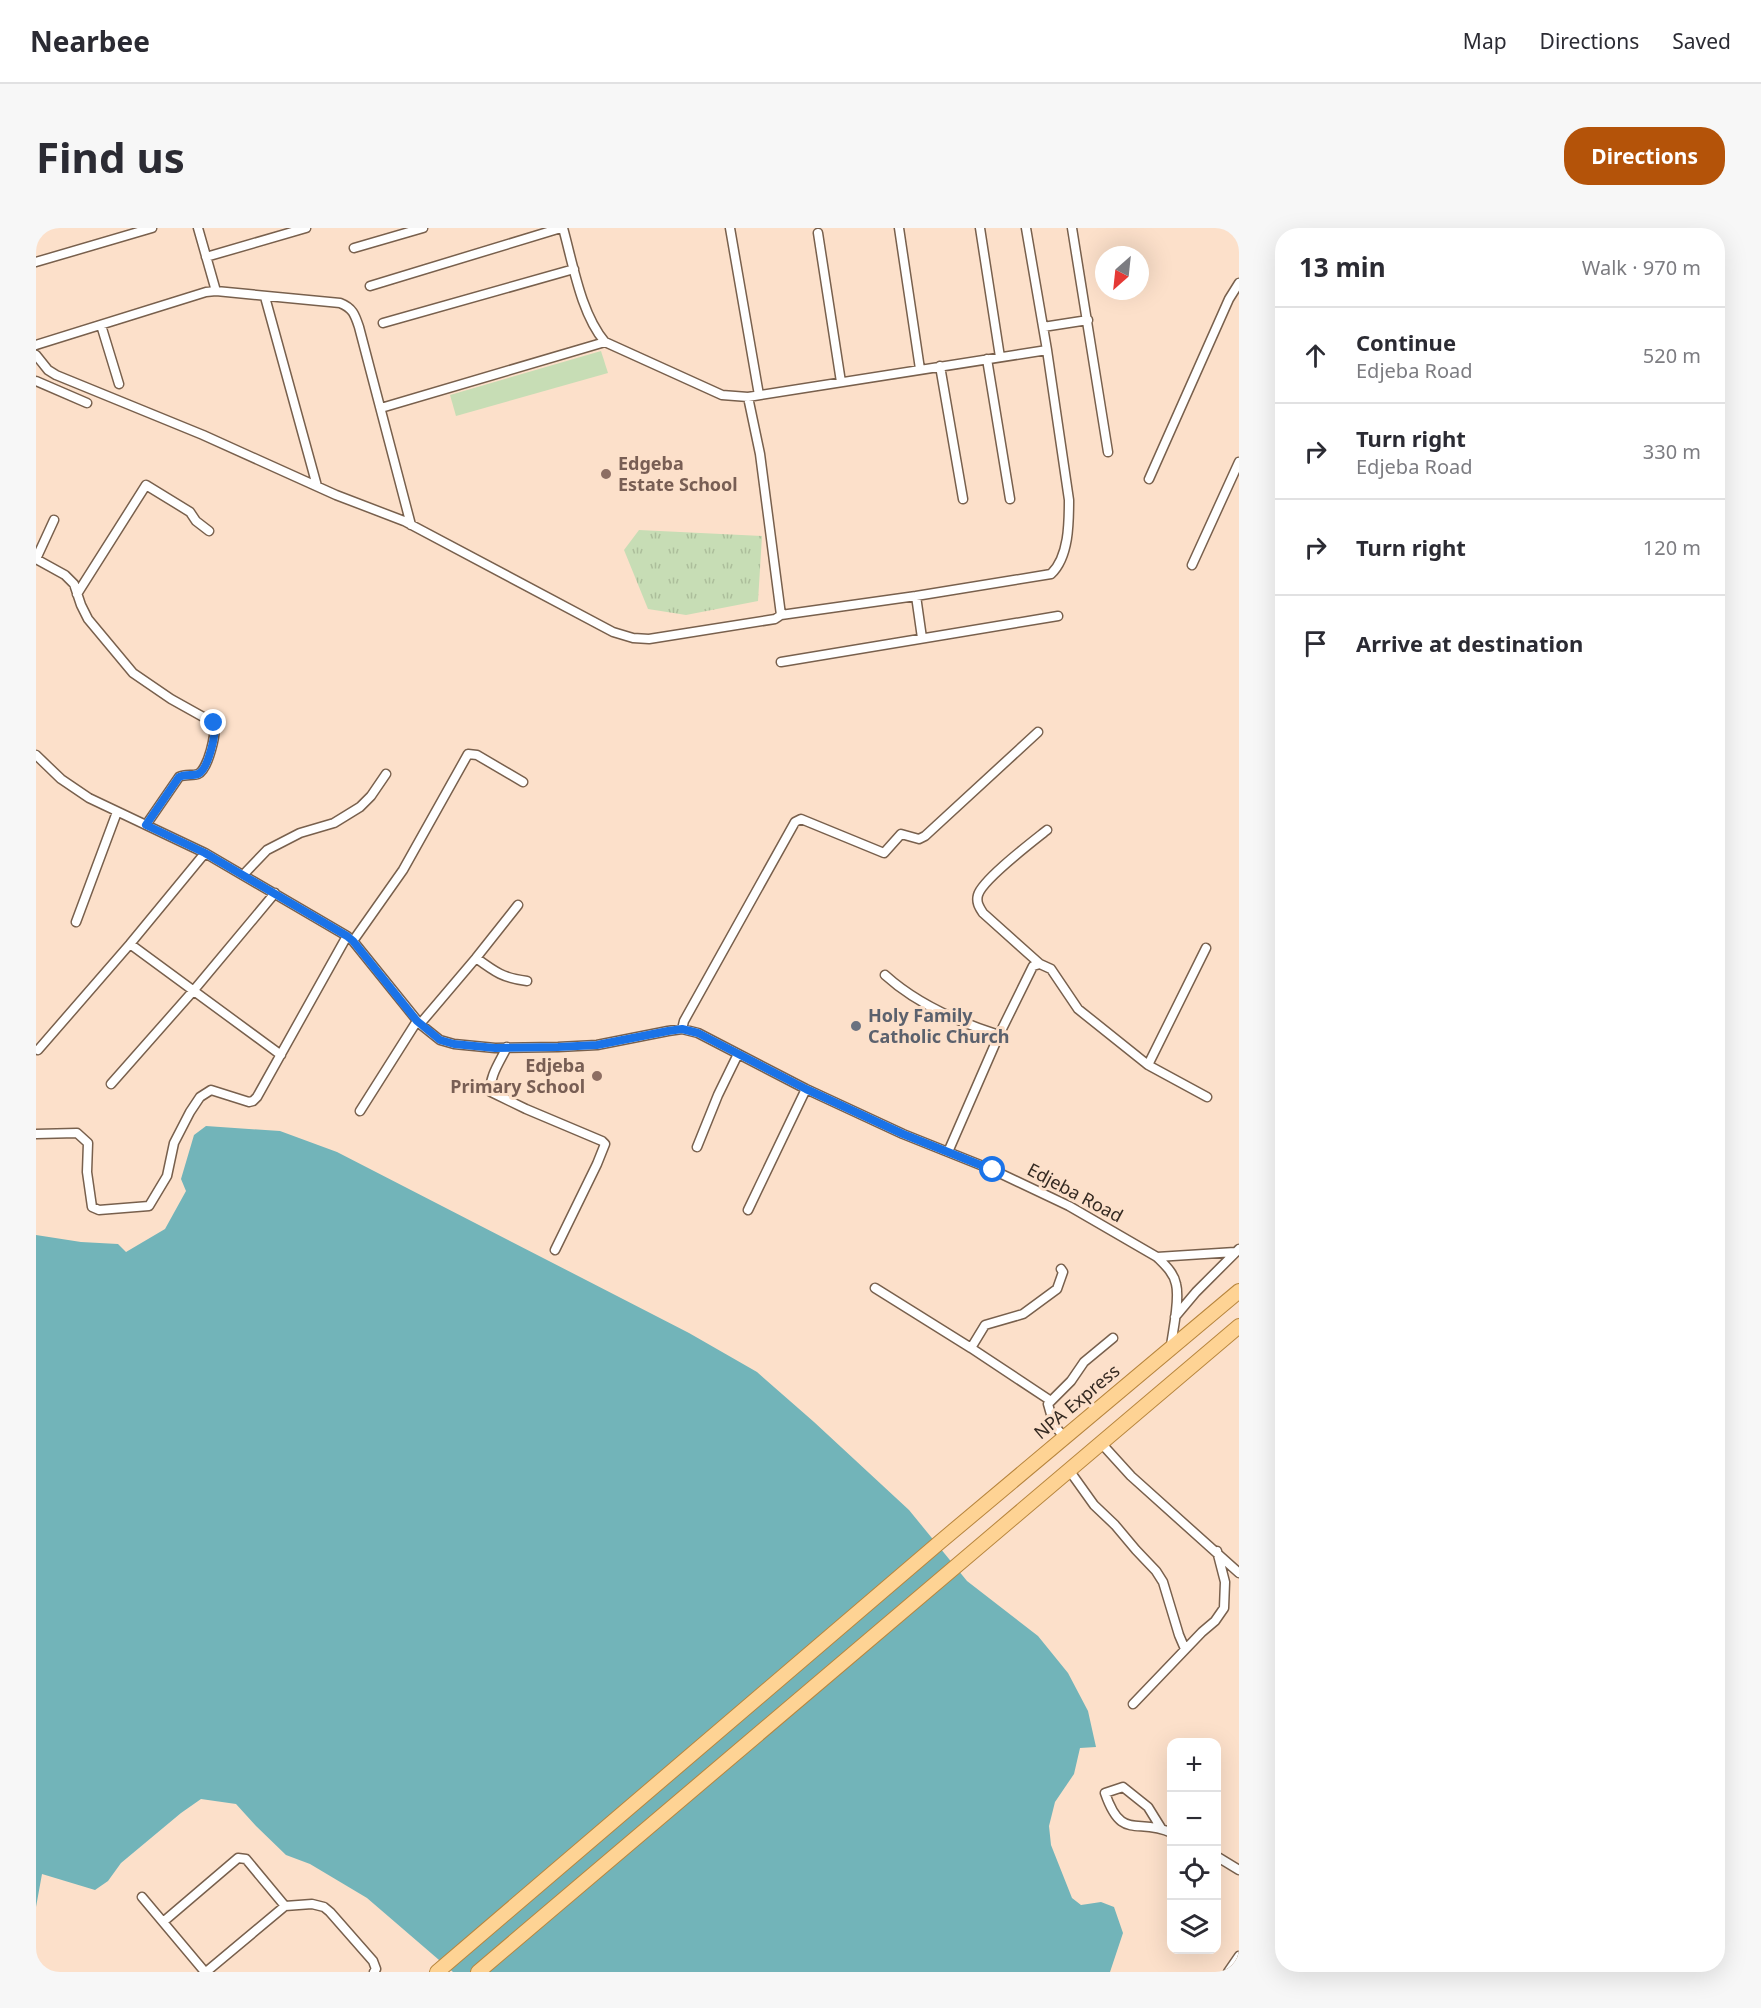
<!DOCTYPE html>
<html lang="en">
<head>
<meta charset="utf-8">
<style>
  :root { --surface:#fff; --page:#f7f7f7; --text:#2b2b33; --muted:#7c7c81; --line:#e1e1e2; --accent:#b45309 }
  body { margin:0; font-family:"Noto Sans",sans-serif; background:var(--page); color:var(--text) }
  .controls { position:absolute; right:18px; bottom:18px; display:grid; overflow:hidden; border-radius:12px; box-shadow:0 6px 24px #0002 }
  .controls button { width:54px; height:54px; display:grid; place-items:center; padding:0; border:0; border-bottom:2px solid var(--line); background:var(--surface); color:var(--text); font:30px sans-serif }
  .compass { position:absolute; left:1059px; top:18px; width:54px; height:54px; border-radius:50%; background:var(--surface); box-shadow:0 6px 24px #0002; rotate:207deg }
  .stop { position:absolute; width:18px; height:18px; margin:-14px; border:4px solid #1a73e8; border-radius:50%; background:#fff }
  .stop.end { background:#1a73e8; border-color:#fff; box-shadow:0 2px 6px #0008 }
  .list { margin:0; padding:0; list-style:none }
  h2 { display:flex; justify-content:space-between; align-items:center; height:78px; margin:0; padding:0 24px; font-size:26px }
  h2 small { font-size:20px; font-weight:400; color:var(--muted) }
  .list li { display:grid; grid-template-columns:39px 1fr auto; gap:18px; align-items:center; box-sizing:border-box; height:96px; padding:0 24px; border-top:2px solid var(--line) }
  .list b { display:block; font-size:22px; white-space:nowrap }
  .list p { margin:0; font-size:20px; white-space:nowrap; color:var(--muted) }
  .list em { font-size:20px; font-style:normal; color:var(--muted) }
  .icon { flex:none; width:33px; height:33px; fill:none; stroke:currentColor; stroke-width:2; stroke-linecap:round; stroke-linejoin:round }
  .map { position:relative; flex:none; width:1203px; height:1744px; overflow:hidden; border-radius:24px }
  header { display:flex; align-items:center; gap:36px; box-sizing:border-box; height:84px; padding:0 30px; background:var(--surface); border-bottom:2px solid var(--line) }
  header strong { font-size:28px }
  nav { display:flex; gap:33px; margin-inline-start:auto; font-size:21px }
  .intro { display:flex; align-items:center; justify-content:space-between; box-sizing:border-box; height:144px; padding:0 36px }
  h1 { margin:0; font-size:42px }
  .button { padding:15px 27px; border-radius:24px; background:var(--accent); color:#fff; font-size:21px; font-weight:700 }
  main { display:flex; gap:36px; padding:0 36px }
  aside { flex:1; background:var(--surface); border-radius:24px; box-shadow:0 6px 24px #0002 }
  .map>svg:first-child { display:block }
</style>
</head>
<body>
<header>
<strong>Nearbee</strong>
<nav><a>Map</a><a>Directions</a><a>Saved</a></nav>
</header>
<div class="intro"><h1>Find us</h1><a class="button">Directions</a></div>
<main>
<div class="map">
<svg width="1203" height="1744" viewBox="0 0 1203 1744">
  <defs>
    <pattern id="park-tufts" width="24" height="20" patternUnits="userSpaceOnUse" patternTransform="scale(1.5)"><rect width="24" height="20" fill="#c7ddb5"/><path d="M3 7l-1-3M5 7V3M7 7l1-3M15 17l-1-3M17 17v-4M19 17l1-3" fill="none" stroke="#acbe9b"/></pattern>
  </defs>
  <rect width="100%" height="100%" fill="#fce0ca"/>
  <path fill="url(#park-tufts)" d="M603,302L726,308L722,373L650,387L612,381L588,322Z"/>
  <path fill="#c7ddb5" d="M565,123L572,145L420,188L414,167Z"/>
  <path fill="#72b4b9" d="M170,898L244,903L301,924L653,1105L721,1144L778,1194L873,1282L931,1353L1002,1408L1032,1445L1052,1483L1060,1519L1044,1520L1038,1546L1019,1574L1013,1598L1015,1617L1036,1670L1045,1677L1065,1674L1078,1679L1087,1705L1074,1744H417L331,1670L274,1636L250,1627L220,1598L200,1576L165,1571L145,1585L85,1635L72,1653L59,1662L6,1646L0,1679V1007L45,1014L82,1016L90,1024L129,1001L150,963L145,951L158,907Z"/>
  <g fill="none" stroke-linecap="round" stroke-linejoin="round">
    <defs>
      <path id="minor" d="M162,0L180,63
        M527,0C537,36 545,86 569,114L686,167L712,169L1011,122
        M694,0L723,167
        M863,0L884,141
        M944,0L964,129
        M1036,0L1072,224
        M782,5L805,154
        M318,20L387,0
        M170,29L270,0
        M0,34L116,0
        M334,58L525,0
        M229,69L281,258
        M347,95L538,41
        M65,97L83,156
        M1007,99L1052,92
        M0,117L170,64L180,63L304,75C317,80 319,87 323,99L375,297
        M0,127L12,142L20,147L167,207L300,267L368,293L577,404L597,410L613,411L739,391L745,387L724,226L712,169
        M951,131L974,271
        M904,138L927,271
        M0,153L51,175
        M345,180L569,114
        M1113,251L1193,71L1203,55
        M18,292L0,331L29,347L38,356L45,377L52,391L97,445L135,471L178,495C181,504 172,542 162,546C157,548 149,546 143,549L110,597
        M1156,337L1203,234
        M41,366L110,257L154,284L160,293L173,303
        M880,368L886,410
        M745,387L880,368L1015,346C1033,329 1033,295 1033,272L1011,122L990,0
        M745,434L1022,388
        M0,527L25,551L53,570L169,625L311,708L317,713L384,796L404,812L418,816L459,820L522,819L561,817L632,803L646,801L662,805L770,861L867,906L957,942L1033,978L1121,1029C1129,1037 1138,1045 1140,1056C1144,1071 1137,1102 1135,1118
        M208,646L231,622L264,605L298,595L324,579L335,568L350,546
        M40,694L81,584
        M317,713L367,642L432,526L441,527L487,554
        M94,716L245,827
        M440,730C459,744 467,750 491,753
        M1004,736L947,685C943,679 940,674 942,667C946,652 996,614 1011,602
        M849,747C881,776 922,794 963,807
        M384,796L440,730L482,677
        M646,801L648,793L759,594L765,591L848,625L865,606L883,611L889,608L1002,504
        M471,819C465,832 452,850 455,864L490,881L566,913L569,916L561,936L519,1022
        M2,822L94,716L169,625
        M1112,837L1171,869
        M75,856L158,762L239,665
        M324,883L381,793
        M0,906L41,905L52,915L51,944L56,979L63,982L113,978L131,948L138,915L154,884L164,869L175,862L213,874L217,873L221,869L311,708
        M661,919L682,867L702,826
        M912,924L963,807L997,738L1004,736L1015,741L1042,781L1112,837L1170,720
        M712,982L770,861
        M1121,1029L1199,1024
        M839,1060L935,1120
        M1139,1089L1160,1064L1203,1021
        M1015,1173L935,1120L949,1097L987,1086L1021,1061L1027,1044L1025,1041
        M1028,1209L1018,1197L1012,1176L1035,1153L1048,1134L1077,1110
        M1065,1215L1095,1248L1203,1345
        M1033,1242L1058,1277L1079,1297L1100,1322L1120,1343L1127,1354L1143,1407L1149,1421
        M1097,1476L1166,1404L1179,1393L1188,1380L1189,1354L1181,1323
        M1125,1600L1112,1579L1087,1559L1069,1565C1086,1614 1100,1589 1136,1605
        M1180,1628L1203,1642
        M106,1669L169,1744
        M127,1694L202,1630L210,1631L249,1678
        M170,1744L249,1678L276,1676L288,1679L294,1684L337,1733L340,1741L338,1744
        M1192,1744L1203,1728"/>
      <path id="primary" d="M401,1744L904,1314L1203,1063
        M442,1744L1203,1098"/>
    </defs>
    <use href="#minor" stroke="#78604d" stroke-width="11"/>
    <use href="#primary" stroke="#b7853d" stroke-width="16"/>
    <use href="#minor" stroke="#fff" stroke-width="8"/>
    <use href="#primary" stroke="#fed394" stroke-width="14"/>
  </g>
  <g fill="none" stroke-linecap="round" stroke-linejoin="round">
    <path stroke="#1a73e8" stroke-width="8" d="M178,495C181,504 172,542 162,546C157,548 149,546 143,549L110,597L169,625L311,708L317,713L381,793L404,812L418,816L459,820L522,819L561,817L632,803L646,801L662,805L770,861L867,906L957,942"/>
  </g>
  <g fill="#8d6e63" stroke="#fce0ca" stroke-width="2">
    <circle cx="570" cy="246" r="6"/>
    <circle cx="561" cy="848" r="6"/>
  </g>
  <circle fill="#6b7280" stroke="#fce0ca" stroke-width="2" cx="820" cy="798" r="6"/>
  <g text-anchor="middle" stroke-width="6" stroke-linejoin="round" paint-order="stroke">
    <g font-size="18" font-weight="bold" fill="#785e54" stroke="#fce0ca" text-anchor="start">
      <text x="582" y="242">Edgeba<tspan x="582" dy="21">Estate School</tspan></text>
      <text x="549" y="844" text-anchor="end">Edjeba<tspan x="549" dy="21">Primary School</tspan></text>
    </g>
    <g font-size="18" font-weight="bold" fill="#5b616d" stroke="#fce0ca" text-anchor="start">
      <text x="832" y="794">Holy Family<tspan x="832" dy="21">Catholic Church</tspan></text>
    </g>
    <g font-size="18" fill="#342921" stroke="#fce0ca">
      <text transform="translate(1039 965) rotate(28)" y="6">Edjeba Road</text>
      <text transform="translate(1041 1174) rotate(-40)" y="6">NPA Express</text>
    </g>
  </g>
</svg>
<div class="controls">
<button>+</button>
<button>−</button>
<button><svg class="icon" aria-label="locate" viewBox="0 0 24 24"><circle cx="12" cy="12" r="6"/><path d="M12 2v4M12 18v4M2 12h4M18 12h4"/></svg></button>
<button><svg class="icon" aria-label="layers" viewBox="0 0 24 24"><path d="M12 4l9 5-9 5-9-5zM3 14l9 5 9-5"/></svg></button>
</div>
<svg class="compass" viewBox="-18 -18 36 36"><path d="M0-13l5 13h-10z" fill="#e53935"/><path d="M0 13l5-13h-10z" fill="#7c7c81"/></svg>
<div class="stop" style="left:957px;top:942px"></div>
<div class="stop end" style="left:178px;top:495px"></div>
</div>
<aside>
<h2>13 min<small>Walk · 970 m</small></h2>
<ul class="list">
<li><svg class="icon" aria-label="ahead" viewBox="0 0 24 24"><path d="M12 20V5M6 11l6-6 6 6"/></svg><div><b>Continue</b><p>Edjeba Road</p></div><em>520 m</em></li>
<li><svg class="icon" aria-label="right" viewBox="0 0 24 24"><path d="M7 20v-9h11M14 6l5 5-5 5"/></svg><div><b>Turn right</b><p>Edjeba Road</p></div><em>330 m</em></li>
<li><svg class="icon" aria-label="right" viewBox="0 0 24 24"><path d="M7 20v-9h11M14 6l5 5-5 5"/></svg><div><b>Turn right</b></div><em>120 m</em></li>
<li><svg class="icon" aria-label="arrive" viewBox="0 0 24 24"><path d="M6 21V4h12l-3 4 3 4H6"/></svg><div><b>Arrive at destination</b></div></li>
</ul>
</aside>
</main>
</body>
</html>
